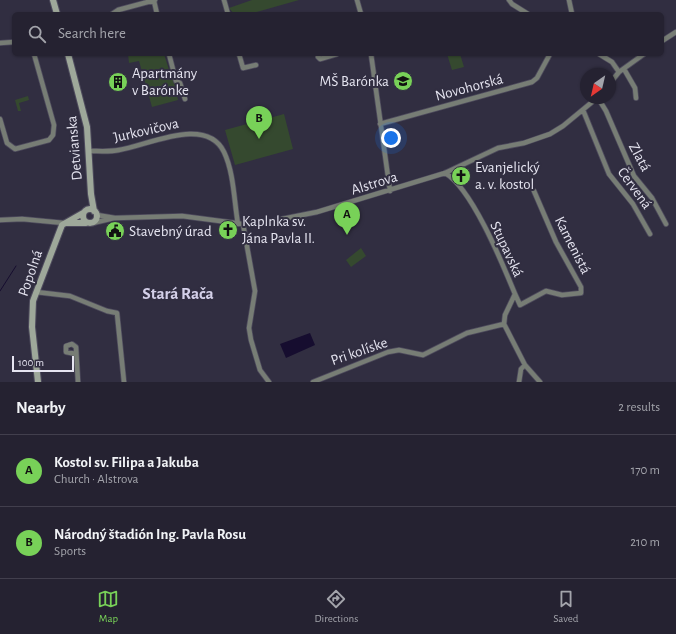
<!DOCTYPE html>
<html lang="en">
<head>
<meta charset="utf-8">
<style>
  :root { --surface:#252231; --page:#2d2a39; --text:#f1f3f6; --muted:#a3a4ab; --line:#423f4d; --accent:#78d158 }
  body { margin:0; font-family:"Alegreya Sans",sans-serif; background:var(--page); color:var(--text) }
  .compass { position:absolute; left:580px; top:68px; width:36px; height:36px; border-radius:50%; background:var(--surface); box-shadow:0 1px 3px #0004; rotate:214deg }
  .scale { position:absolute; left:12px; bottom:10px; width:62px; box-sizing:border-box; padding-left:4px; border:2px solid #e5e4f0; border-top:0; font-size:11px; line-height:14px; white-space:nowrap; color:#e5e4f0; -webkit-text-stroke:3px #312e41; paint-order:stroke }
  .you { position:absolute; left:391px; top:138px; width:14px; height:14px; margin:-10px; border:3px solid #fff; border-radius:50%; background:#1a73e8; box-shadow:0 0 0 6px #1a73e833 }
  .badge { display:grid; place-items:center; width:26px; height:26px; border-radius:50%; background:var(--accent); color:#111; font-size:13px; font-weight:700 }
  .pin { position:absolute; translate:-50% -33px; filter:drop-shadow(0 1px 2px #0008) }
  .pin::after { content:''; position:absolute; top:21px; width:14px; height:12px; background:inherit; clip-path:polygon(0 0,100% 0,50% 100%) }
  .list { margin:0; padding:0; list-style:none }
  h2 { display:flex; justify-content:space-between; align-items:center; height:52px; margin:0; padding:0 16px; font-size:17px }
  h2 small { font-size:13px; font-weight:400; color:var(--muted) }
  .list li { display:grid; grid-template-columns:26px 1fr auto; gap:12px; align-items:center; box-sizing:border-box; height:72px; padding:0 16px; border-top:1px solid var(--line) }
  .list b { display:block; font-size:15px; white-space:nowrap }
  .list p { margin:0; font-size:13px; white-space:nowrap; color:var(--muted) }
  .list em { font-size:13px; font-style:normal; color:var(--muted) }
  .icon { flex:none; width:22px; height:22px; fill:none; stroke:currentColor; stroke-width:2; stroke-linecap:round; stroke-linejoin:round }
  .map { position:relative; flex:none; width:676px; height:382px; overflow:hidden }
  .search { position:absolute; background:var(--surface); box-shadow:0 1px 3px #0004; left:12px; right:12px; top:12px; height:44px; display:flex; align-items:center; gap:10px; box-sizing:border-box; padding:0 14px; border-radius:6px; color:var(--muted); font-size:15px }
  .sheet { height:196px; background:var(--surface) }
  nav { display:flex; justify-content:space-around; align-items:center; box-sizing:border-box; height:56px; border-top:1px solid var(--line); background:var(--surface); font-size:11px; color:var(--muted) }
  nav a { display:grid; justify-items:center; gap:2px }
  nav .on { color:var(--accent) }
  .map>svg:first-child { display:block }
</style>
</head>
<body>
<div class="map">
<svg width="676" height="382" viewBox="0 0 676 382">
  <rect width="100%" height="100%" fill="#312e41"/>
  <path fill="#35492f" d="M252,0H299L250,14H234L229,8Z
    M128,54H164L170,73H172L178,100L152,107L139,61L129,63Z
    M447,54H460L464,67L452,70Z
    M28,96L29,100L19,103L21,111H18L15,100Z
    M284,114L293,149L235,165L225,130Z
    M361,248L366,256L351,267L346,260Z"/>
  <path fill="#160d2f" d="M310,333L315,345L286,358L280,344Z"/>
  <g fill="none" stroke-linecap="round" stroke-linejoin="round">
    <path stroke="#160d2f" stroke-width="1" d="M0,291L16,266"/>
    <defs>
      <path id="street" d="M224,0L228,14
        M357,0L361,14
        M509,0L512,4L528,14
        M569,0L572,14
        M154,1L157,14
        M112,14L118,10L155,0
        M662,41L676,32
        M0,43L14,42
        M169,54L176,81L180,83L185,99
        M239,54L243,68L256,65
        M371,54L390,191
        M599,54L612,62L619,72
        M318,57L320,59L337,54
        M624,69L635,88L636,98
        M610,83L619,72L644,54
        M598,98L606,111L634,176L652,198L666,224
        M583,110L609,174L633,204L650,234
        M0,119L7,143L15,149L49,140L53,135L54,125L34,54
        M380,124L532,82L537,78L550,54
        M89,151C99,151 110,152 119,150C147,146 206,115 224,152C234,173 234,201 238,224
        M445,173C472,188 503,265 515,294L505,315L504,324L525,365L540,382
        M97,215L115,218L182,216L243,224L272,221L317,212L445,173L498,148L524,143L550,134L563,126L597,98
        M0,220L22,219L64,223
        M93,223L114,218
        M243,224L255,291L249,328L251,340L260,370L269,382
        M36,292L70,296L107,311L117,313L124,382
        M515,294L520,305L546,291L562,295L581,293V287L556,242L534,191
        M76,354L66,352V346L72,344L76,347L78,382
        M313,382L388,352L399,350L423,355L467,333L504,324
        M519,382L521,369L525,365"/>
      <path id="secondary" d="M53,0L57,14
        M68,54L87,127L91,194L94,211
        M83 216a7 7 0 1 1 14 0a7 7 0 1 1-14 0Z
        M67,223H86
        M38,382L32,327L33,301L62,225L83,213"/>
    </defs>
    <use href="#street" stroke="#4e4b5d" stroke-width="6"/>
    <use href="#secondary" stroke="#4e4b5d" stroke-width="8"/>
    <use href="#street" stroke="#777d75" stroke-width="4.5"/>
    <use href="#secondary" stroke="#9ea89a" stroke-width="6"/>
  </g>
  <defs>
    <symbol id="school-disc" viewBox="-11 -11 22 22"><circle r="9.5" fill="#78d158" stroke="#312e41"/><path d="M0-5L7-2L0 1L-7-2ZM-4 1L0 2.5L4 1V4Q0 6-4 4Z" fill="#111"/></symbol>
    <symbol id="building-disc" viewBox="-11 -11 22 22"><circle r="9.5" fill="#78d158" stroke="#312e41"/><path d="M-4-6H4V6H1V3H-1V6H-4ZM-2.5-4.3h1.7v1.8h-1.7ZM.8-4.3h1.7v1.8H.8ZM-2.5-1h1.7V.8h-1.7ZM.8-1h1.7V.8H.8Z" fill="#111"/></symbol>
    <symbol id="church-disc" viewBox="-11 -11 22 22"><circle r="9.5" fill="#78d158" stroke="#312e41"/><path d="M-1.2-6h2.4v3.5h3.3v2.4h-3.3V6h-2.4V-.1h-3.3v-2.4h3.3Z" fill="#111"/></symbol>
    <symbol id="civic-disc" viewBox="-11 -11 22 22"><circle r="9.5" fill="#78d158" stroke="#312e41"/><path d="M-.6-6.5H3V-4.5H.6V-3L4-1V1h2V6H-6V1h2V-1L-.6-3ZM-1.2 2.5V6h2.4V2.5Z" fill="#111"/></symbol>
  </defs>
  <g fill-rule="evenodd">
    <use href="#school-disc" x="392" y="70" width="22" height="22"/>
    <use href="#building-disc" x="107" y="71" width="22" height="22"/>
    <use href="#church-disc" x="450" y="165" width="22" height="22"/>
    <use href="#church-disc" x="217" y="219" width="22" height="22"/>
    <use href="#civic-disc" x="104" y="220" width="22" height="22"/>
  </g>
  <g text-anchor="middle" stroke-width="4" stroke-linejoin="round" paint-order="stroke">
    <g font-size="15" fill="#e5e4f0" stroke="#312e41" text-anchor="start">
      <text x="132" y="78">Apartmány<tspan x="132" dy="17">v Barónke</tspan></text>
      <text x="389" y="86" text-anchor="end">MŠ Barónka</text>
      <text x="475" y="172">Evanjelický<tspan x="475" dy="17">a. v. kostol</tspan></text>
      <text x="242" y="226">Kaplnka sv.<tspan x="242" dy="17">Jána Pavla II.</tspan></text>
      <text x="129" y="236">Stavebný úrad</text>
    </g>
    <g font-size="15" fill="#e5e4f0" stroke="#312e41">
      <text transform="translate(469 87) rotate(-15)" y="5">Novohorská</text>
      <text transform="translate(146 130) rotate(-13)" y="5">Jurkovičova</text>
      <text transform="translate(74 148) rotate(-95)" y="5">Detvianska</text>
      <text transform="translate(640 157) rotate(62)" y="5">Zlatá</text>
      <text transform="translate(374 183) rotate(-17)" y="5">Alstrova</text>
      <text transform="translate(635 188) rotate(54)" y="5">Červená</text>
      <text transform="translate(573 245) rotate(63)" y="5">Kamenistá</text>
      <text transform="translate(507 249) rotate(65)" y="5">Stupavská</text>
      <text transform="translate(30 273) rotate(-71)" y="5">Popolná</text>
      <text transform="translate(359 351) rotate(-19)" y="5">Pri kolíske</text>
    </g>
    <g font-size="17" font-weight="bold" fill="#d4d0e9" stroke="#312e41">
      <text x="178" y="299">Stará Rača</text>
    </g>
  </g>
</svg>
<svg class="compass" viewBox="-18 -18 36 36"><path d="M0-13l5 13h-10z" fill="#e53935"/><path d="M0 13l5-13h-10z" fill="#a3a4ab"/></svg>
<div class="scale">100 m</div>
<div class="you"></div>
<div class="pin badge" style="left:347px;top:235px">A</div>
<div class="pin badge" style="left:259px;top:139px">B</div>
<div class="search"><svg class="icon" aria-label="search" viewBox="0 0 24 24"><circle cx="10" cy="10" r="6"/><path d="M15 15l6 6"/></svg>Search here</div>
</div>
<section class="sheet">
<h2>Nearby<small>2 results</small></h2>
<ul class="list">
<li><span class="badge">A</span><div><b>Kostol sv. Filipa a Jakuba</b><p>Church · Alstrova</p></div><em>170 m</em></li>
<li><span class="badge">B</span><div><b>Národný štadión Ing. Pavla Rosu</b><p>Sports</p></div><em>210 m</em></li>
</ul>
</section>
<nav>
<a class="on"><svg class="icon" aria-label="map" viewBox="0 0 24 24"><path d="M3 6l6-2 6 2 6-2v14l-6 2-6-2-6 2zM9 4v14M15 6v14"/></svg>Map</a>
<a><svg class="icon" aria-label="directions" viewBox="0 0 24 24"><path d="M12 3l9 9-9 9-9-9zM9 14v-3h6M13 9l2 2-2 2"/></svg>Directions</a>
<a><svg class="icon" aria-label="saved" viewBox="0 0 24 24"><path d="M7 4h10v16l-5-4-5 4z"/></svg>Saved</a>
</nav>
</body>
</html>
